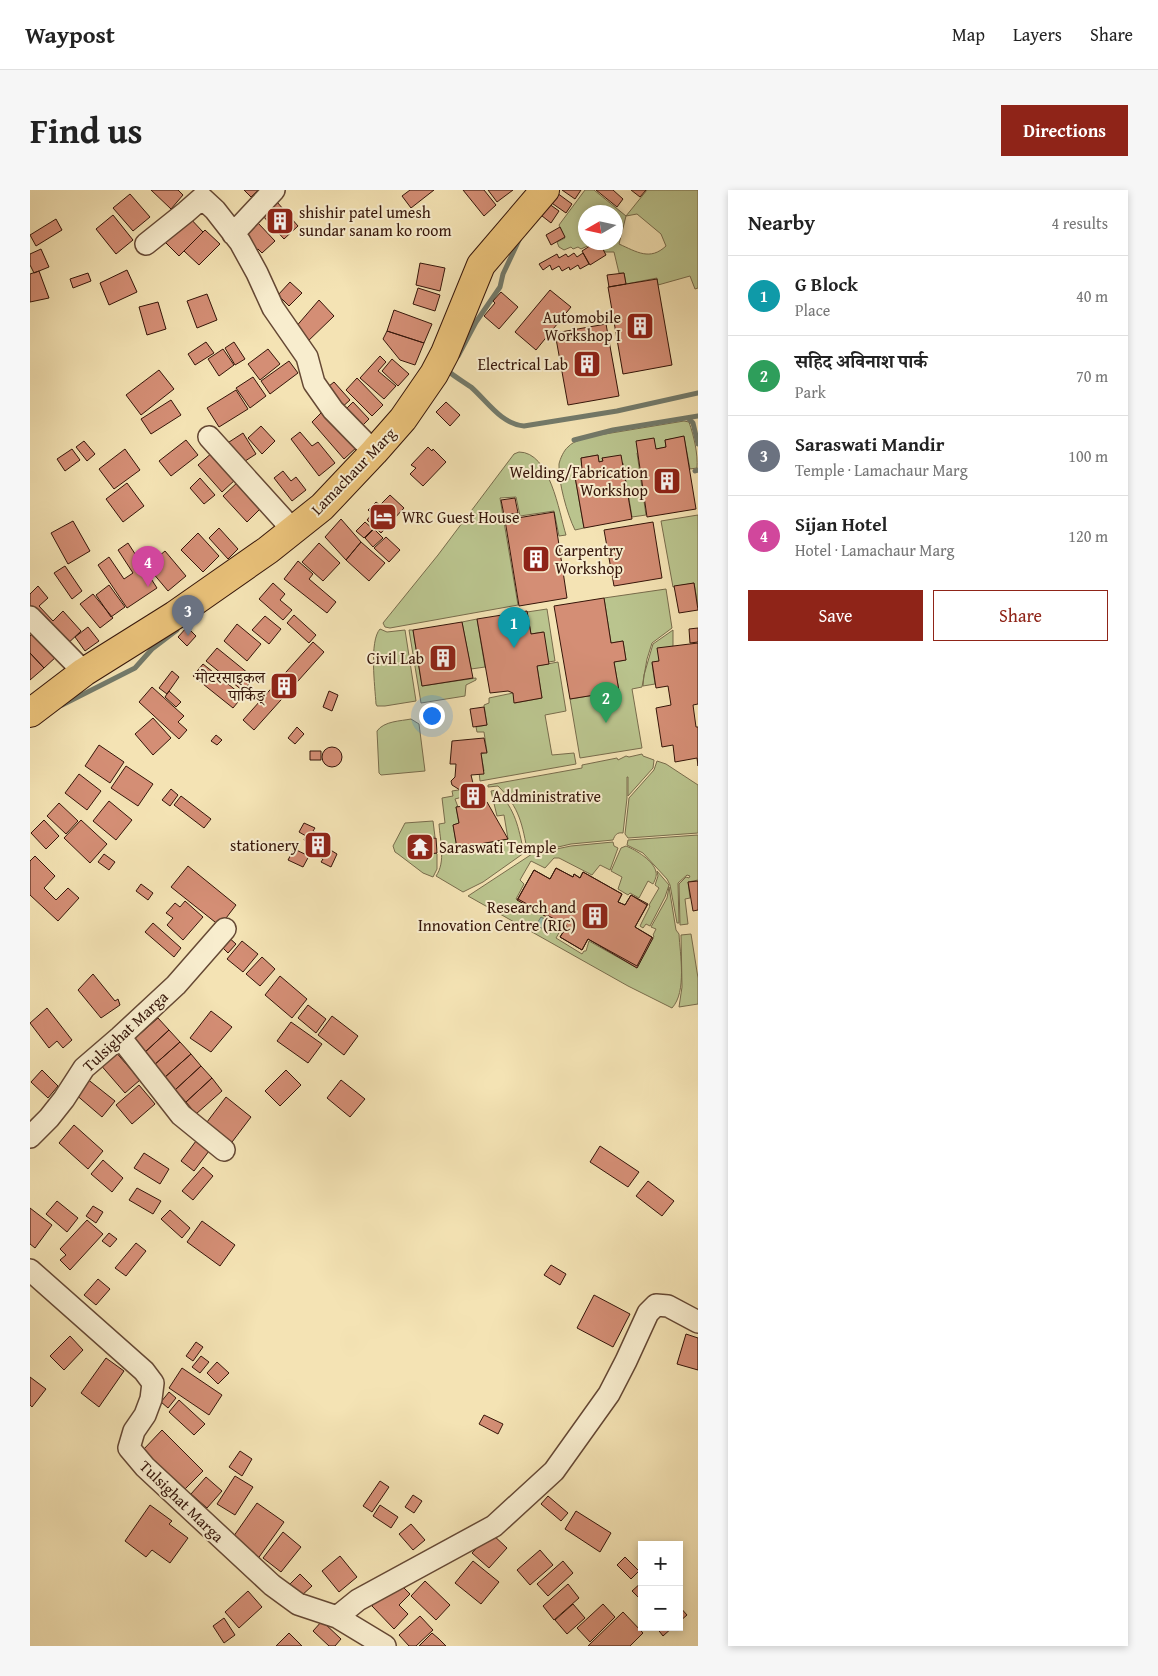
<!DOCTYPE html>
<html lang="en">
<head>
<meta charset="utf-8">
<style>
  :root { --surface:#fff; --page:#f6f6f6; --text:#222; --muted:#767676; --line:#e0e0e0; --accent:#8f2418 }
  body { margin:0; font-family:"Gentium Book Plus","Noto Serif Devanagari",serif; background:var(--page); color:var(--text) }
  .controls { position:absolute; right:15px; bottom:15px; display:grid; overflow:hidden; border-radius:0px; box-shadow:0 2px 8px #0003 }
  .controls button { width:45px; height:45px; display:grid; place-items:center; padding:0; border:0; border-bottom:1px solid var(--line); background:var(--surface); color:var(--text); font:25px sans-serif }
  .compass { position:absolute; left:548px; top:15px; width:45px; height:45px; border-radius:50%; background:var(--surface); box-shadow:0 2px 8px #0003; rotate:261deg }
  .you { position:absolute; left:401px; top:525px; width:18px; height:18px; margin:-12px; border:4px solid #fff; border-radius:50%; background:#1a73e8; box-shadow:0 0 0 8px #1a73e833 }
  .badge { display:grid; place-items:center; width:32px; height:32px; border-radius:50%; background:var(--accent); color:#fff; font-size:16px; font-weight:700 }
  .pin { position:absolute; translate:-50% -41px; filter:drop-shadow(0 1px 2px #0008) }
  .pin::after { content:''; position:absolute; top:26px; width:18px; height:15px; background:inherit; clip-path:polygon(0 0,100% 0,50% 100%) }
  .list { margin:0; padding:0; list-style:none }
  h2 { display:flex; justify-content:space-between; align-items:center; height:65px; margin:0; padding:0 20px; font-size:21px }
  h2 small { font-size:16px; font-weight:400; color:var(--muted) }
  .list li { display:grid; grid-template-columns:32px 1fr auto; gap:15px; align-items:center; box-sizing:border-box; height:80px; padding:0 20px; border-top:1px solid var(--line) }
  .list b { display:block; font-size:19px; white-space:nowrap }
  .list p { margin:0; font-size:16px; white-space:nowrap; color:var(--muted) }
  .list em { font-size:16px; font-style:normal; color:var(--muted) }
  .actions { display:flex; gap:10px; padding:15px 20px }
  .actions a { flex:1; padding:11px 0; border:1px solid var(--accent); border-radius:0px; text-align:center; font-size:18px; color:var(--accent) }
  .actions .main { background:var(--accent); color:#fff }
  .map { position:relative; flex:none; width:668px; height:1456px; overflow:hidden; border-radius:0px }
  header { display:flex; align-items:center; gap:30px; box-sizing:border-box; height:70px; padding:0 25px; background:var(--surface); border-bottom:1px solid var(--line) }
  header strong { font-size:24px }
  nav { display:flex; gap:28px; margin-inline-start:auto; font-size:18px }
  .intro { display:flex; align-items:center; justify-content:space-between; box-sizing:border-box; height:120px; padding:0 30px }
  h1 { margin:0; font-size:35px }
  .button { padding:12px 22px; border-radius:0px; background:var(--accent); color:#fff; font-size:18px; font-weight:700 }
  main { display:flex; gap:30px; padding:0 30px }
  aside { flex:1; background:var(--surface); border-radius:0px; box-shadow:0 2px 8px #0003 }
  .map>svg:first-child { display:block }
</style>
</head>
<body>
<header>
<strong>Waypost</strong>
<nav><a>Map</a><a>Layers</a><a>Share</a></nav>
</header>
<div class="intro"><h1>Find us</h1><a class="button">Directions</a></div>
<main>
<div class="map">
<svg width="668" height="1456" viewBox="0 0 668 1456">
  <rect width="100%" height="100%" fill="#f4e3b4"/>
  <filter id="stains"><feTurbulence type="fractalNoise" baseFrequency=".004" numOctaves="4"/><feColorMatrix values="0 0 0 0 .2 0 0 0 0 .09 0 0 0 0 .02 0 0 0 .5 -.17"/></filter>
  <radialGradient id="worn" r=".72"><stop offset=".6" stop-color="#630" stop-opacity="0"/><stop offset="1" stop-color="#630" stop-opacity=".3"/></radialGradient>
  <path fill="#bac48e" stroke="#786c4c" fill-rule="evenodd" d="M555,0H564L596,26L617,0H668V98L665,99L660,86L628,95L627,88L596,94L594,83H589L584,62H575L572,57L577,53L586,52V22H556V52L564,53L551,59L548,57L543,59L541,57L534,60L529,57L527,52L535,48L529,35ZM607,24L631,44L636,56C620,71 607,62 589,54L596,26Z
    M654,231L659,232C664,246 668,264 667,278L660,279L654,247L635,250L636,257L607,263L616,325L602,327L593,273L572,268L573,271L569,272L568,265L551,268L552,279L544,281L554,338L545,340C537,324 528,291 529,274C530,269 534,260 538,257C544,250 555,249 563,246Z
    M489,262C520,262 529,322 536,345L529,346L524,321L490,326L486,307L470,308L488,415L360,438L355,437L353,433L408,365L484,264Z
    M668,325V416L664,393L643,397L631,331Z
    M636,399L642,438L622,453L617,469L612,497L602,499L612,558L550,568L540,509L589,501L584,472L596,470L593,451L581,453L574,408Z
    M517,419L525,471L518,472L513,442L501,444L497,422Z
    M447,429L455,477L441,479L432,432Z
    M350,439L357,442L375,440L386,511L355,516H347L346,514C345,497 339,451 350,439Z
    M379,440H383L392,496L446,488V490L436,495L435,506L391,513Z
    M643,440V456L629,471L622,473L625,494L613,496L614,485L623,454Z
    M528,472L536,521L515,525L522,565L544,563L546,574L450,591L449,582L454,581L451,564L457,562L454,542H447L446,537L457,535L454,515L459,513V508L483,503L485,513L512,508L507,476Z
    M381,529L389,534L395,581L351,585L349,583L347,541C354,531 371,531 381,529Z
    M612,564L613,566L624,570L623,578L598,606V587H597V608L593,643C587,642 585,645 583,650L541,654L498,664C492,634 490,618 468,596L458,597V595L552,578V575L587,568L588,570L596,566L599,567Z
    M627,571L636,574L668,595V643L598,648L595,644L599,608L624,580Z
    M435,599L436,606L425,609L428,617H426L429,633L423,635L427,658L478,649L474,625L467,626L461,601L467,600C486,621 488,636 494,663L453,692L433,702L406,686C416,672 410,650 409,634L415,633L412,608L423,606L422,601Z
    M403,631L405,647L382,650L384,665H396L406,663L407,664V679L403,687L393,683L368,664L365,662L363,656L375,633Z
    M668,645V690L658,692L660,708L655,709L658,734L650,735L649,694L656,687L659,688L660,686L657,685L648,693L649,733H647L640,695L637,689L613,663L597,655L598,650Z
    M583,652L584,656L588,658L580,680L570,675L562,685L529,668H524L515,678L501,671L490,690L494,694L486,709L533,736L526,748L552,764L554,761H556L559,751L607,778L624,746L623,745L626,739L621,737L637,708L639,697L646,740L649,744C650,764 657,802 642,818L598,796L438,706L502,664L541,656Z
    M596,656C606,660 624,671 626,682C627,686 625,690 623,694L618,691L609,708L600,703L598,705L588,699L592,687L581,681L591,658Z
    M627,681L639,695L635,707L620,736L616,734L613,738L610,736L620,716L619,715L629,698L625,695L628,686Z
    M661,744L668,788V814L649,817L652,797L651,745Z"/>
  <path fill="#9cbeaa" stroke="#737a6a" d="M511,727L525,735L521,743L506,735Z"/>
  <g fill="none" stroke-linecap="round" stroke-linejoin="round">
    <path stroke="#737a6a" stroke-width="5" d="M428,166L446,132L470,97L473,84L489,50
      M418,181C425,187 434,192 441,197C457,211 471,234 494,236L587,221L668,203
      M658,228L663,233L668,254
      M544,250L583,240L668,226
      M665,281L668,280
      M32,515L105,478L122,459L147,440"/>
  </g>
  <path fill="#d48e75" stroke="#351509" d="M121,0H148L153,5L141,19Z
    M214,0H228L221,7Z
    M380,0H404L381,18L372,6Z
    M433,0H454L466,15L454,26Z
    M458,0H483L467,12Z
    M523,0L542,14L536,23L516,9Z
    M532,0H551L545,9Z
    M566,0H583L593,9L587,17Z
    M601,0H616L610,7Z
    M100,4L120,27L103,41L83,18Z
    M515,11L529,21L521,33L507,22Z
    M247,12L268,36L254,49L232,25Z
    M83,25L103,50L86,64L66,39Z
    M158,26L173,42L149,66L134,51Z
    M26,29L32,40L6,56L0,45Z
    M228,33L245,51L232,63L228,59L224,62L211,49Z
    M530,37L535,47L521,55L516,45Z
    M175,40L190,54L169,75L154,61Z
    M566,52H569L576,65L560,75L552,61Z
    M11,59L19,77L4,83L0,75V64Z
    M544,63L547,67L553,63L559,74L550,79L548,75L540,80L539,77L532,81L529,76L522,80L520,75L513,80L509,74L527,64L529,68L536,64L538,67Z
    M390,73L415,78L410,101L386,95Z
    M97,80L107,102L79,115L70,93Z
    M9,81L19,108L0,112V84Z
    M58,83L61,91L43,98L40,89Z
    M594,83L596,94L579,97L577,85Z
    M627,89L642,175L593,184L578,97Z
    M260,92L272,103L259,116L248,105Z
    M388,98L410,105L405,121L383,114Z
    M520,100L541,117L506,160L485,142Z
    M471,102L488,117L469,139L454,126L465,113L463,111Z
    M177,104L187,130L167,138L157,111Z
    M289,110L304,126L275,154L264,139Z
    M128,112L136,139L117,145L109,117Z
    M364,120L402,134L394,153L357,141Z
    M576,134L589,206L538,215L525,143Z
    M357,141L394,153L385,175L370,170L353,149Z
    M176,152L184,163L165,175L158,164Z
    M204,152L215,169L205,175L195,158Z
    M193,159L204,175L189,186L178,169Z
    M238,159L250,174L230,190L218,174Z
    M350,166L356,172L348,181L366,196L354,209L330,188Z
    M362,169L379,184L368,196L352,181Z
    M259,171L268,183L240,204L231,191Z
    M129,180L144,199L111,225L96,205Z
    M223,187L236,206L220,218L206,198Z
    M327,188L353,215L342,226L316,200Z
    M304,192L320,210L310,219L293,201Z
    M206,200L218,219L189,237L177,218Z
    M141,210L151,225L121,244L111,229Z
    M323,212L339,229L327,241L311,224Z
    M416,212L430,225L420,236L406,222Z
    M293,221L328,256L314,269L282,232Z
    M231,236L245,251L232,264L218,248Z
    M270,242L282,256L288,252L305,273L289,286L261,249Z
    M213,243L226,264L209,275L196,254Z
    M654,246L666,319L617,327L606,251L624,248L626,259L636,257L635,250Z
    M156,250L168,265L141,286L129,271Z
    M54,251L65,264L57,271L46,257Z
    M398,257L402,261L403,259L416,272L393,296L380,284L386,278L381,275Z
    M42,259L50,270L35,281L27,269Z
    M95,259L110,280L84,299L69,279Z
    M183,262L206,289L192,302L168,275Z
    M568,265L569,272L573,271L572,268L591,265L602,329L554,338L544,281L552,279L551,268Z
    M253,281L261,291L266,287L276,300L262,311L244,288Z
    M170,288L185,305L174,314L160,298Z
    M210,290L233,316L217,332L193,306Z
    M97,293L114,316L93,332L76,309Z
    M360,305L374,318L351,343L337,330L342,324L338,320L346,312L350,315Z
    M485,308L488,323L474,325L471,310Z
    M524,322L537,408L489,416L475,330Z
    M311,329L331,352L316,370L295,347Z
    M43,331L60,361L38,374L21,343Z
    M335,332L343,339L334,348L326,341Z
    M623,332L632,388L584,396L574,340Z
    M189,338L208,359L198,369L179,348Z
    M344,339L353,348L343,357L335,348Z
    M168,343L189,366L173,382L151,360Z
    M356,347L370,360L359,372L344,358Z
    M331,352L355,373L339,391L316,370Z
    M98,353L127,398L97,418L68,375L79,367L94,389L103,383L88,360Z
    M289,353L310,373L293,391L272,372Z
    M135,361L156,386L138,401L117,376Z
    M268,371L283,384L279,389L306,412L297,423L254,389Z
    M35,376L52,401L42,409L24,383Z
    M243,393L255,404L250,410L262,420L253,430L229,409Z
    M664,393L668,420L649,423L644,396Z
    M79,395L95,417L81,427L66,405Z
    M8,396L18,408L9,416L23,431L33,421L51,441L32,459L0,424V404Z
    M63,404L83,428L70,438L50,414Z
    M574,408L581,453L593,451L596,470L584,472L589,501L540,509L524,416Z
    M497,421L501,444L514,442L519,474L507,476L512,508L484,513L483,503L478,501L460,503L447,429Z
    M264,425L286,445L279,453L257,433Z
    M235,426L251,439L239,454L222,440Z
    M432,432L443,488L392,496L383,440Z
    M207,434L231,454L217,471L194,451Z
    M58,437L69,451L55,461L45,447Z
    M157,437L166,446L157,456L148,447Z
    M668,438V452L660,453L659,439Z
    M5,441L27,466L14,478L0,463V446Z
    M283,452L294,462L224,540L213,530Z
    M668,453V514L663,515L666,537H668V576L667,568L645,572L643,555L632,557L626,518L641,515L638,496L626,498L622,472L629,471L627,458Z
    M187,458L224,488L213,501L176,471Z
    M0,463L14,478L0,490Z
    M173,474L213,506L203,518L163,486Z
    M142,481L149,487L137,504L129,498Z
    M122,497L154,526L148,532L157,540L149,549L109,512Z
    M139,501L151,512L146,517L135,507Z
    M299,501L308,505L302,521L293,517Z
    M454,517L457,535L443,537L440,519Z
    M123,528L141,548L123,565L105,544Z
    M267,537L274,544L265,554L258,548Z
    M186,545L192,550L187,555L181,551Z
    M454,548L457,563H451L454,584L441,585L448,614L457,612L478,649L427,658L423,635L429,633L426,617L442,615L439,598L430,600L422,595L421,591L425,587L426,574H420L422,551Z
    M69,555L94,572L80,593L55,576Z
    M292 567a10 10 0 1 1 20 0a10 10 0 1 1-20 0Z
    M280,561H291V570H280Z
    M96,576L123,594L108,616L81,598Z
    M49,584L71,601L57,620L35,603Z
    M141,599L148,605L140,616L132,610Z
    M151,606L181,629L174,638L144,615Z
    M79,611L102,630L86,650L63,631Z
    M29,613L48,631L36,644L17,626Z
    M14,630L29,646L16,659L1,643Z
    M51,630L77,654L60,673L34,648Z
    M274,633L285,638L283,641L290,645L288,649L296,653L294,656L307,664L301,677L291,672L293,669L285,665L287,662L280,658L281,654L274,650L276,646L269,642Z
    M406,648L407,663L384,666L383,650Z
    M264,659L279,666L273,677L258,670Z
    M74,664L85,672L79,680L68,672Z
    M5,666L25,686L14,698L26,710L38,698L49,708L28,731L0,705V671Z
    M158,676L206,715L190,736L141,697Z
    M526,678L543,687L544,684L550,688L553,682L592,704L588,712L595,715L601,705L618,714L605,737L622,747L607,776L558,749L552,760L530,747L537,736L488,709L504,680L520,689Z
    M526,678L543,687L544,684L550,688L553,682L592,704L588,712L595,715L601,705L617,715L605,737L623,748L607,778L558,749L552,760L530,747L536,738L487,710L504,680L520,689Z
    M668,691V720L663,721L658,692Z
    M111,694L123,703L118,710L106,701Z
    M155,711L173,727L153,750L137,735L143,728L136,723L145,713L150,717Z
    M123,733L151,758L144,767L115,742Z
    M196,745L206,754L198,763L188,753Z
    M212,751L228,764L213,782L197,769Z
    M232,767L245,779L230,796L216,784Z
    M63,784L85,811L88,809L90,815L71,828L48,800Z
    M250,786L277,809L262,828L235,805Z
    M278,815L296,829L286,843L268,828Z
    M17,818L42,850L33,858L27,851L19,858L0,833Z
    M181,821L202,837L181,862L160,848Z
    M302,826L328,846L314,865L288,845Z
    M128,828L139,840L113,864L102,851Z
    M261,832L292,854L278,873L247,851Z
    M139,840L150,852L123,876L113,864Z
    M150,852L161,864L134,888L123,876Z
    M84,860L110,890L95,903L69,873Z
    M161,864L171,876L145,900L134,888Z
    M171,876L182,888L156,912L145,900Z
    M12,880L28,896L18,908L1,892Z
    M256,880L271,895L250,916L235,901Z
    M56,888L85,911L72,927L44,903Z
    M182,888L192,901L166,924L156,912Z
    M311,890L335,909L320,927L297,908Z
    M109,895L125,914L102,934L86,915Z
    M196,907L221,927L199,956L174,936Z
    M44,935L73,961L58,979L29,953Z
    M166,951L179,961L164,981L151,971Z
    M570,956L609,982L598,997L560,972Z
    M114,963L139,979L130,994L104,978Z
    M73,970L93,988L82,1002L61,984Z
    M173,977L183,986L163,1010L152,1001Z
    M618,991L644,1011L632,1026L606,1006Z
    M107,998L131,1011L123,1024L99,1010Z
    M27,1011L48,1028L37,1042L16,1024Z
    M63,1016L73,1022L66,1033L56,1026Z
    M0,1018L22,1035L5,1058L0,1054Z
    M140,1020L160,1038L152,1048L131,1029Z
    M57,1030L73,1044L40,1080L30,1070L36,1065L30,1059Z
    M172,1031L205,1055L190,1076L157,1052Z
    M79,1043L87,1049L80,1057L72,1051Z
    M106,1053L116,1061L96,1086L85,1078Z
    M521,1075L536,1084L530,1095L514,1085Z
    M68,1089L80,1099L66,1115L54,1105Z
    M564,1105L600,1124L583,1157L547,1138Z
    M656,1144L668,1148V1180L647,1174Z
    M40,1146L53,1160L34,1180L20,1166Z
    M166,1152L173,1157L163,1171L156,1166Z
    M171,1166L179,1172L170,1183L162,1177Z
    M76,1168L94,1181L69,1217L51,1203Z
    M187,1172L199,1183L188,1194L177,1183Z
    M152,1178L192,1205L179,1225L139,1198Z
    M0,1187L16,1199L2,1217L0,1215Z
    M139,1202L146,1208L138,1218L131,1212Z
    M149,1210L175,1234L164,1245L139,1222Z
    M454,1225L473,1234L468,1244L449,1234Z
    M132,1240L173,1281L153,1301L113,1260Z
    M210,1261L222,1269L212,1286L199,1277Z
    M205,1286L223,1297L205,1325L187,1314Z
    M176,1287L192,1301L177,1318L161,1304Z
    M350,1291L359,1297L342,1322L333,1316Z
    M383,1305L392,1311L384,1323L375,1317Z
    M518,1306L538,1323L531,1331L511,1314Z
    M227,1313L254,1332L227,1370L201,1350Z
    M120,1315L142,1331L139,1334L158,1348L140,1373L122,1360L116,1367L95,1351Z
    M350,1315L368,1327L361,1338L343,1326Z
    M546,1321L581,1343L570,1362L535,1339Z
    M381,1334L395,1350L383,1360L369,1344Z
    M253,1342L271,1357L251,1382L233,1368Z
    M461,1343L477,1358L459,1378L442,1363Z
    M510,1360L523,1375L500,1395L487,1380Z
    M310,1366L327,1387L309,1402L292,1381Z
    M595,1367L609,1381L601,1389L587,1375Z
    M443,1371L469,1392L451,1414L425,1393Z
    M533,1371L543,1383L518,1406L507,1394Z
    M270,1384L282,1396L270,1407L259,1395Z
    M395,1391L420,1415L406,1430L381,1406Z
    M612,1392V1411L602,1401Z
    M369,1393L380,1404L369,1415L378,1424L364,1439L342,1416L356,1402Z
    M538,1394L549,1408L524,1430L513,1416Z
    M218,1401L232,1417L209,1438L195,1422Z
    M543,1414L555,1428L537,1444L525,1430Z
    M573,1414L585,1427L560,1452L547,1438Z
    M649,1416L657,1425L649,1432Z
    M593,1422L613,1443L600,1456H558Z
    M390,1426L403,1440L386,1456H379L369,1445Z
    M194,1428L205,1445L194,1453L183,1436Z
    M292,1431L311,1449L305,1456H299L283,1441Z
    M626,1437H643L633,1446Z
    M259,1443L272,1456H246Z
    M402,1443L409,1449L416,1456H389Z"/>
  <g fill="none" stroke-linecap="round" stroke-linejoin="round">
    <defs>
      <path id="minor" d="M203,44L244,0
        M116,54L156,22L172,8L185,20L210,52L227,83L243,118L277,167L284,193L303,220L344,262
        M179,247L263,340
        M0,427L54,482
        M90,847L151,925L194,960
        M0,947L19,928L34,909L54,878L90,847L146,795L195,739
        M0,1080L114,1181L123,1193L121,1209L115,1225L104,1241L99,1258L115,1277L242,1395L268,1414L307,1427L355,1456
        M307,1427L328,1410L464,1336L524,1281L579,1204L596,1171L618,1123L626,1115L638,1116L668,1132"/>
      <path id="major" d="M0,523L54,482L145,425L238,360L292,317L344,262L373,229L404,184L415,163L451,75L515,0"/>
    </defs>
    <use href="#minor" stroke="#654834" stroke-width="24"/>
    <use href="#major" stroke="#351509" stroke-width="30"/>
    <use href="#minor" stroke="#f8edce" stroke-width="21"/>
    <use href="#major" stroke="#eac27a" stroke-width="28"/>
  </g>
  <defs>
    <symbol id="building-square" viewBox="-11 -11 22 22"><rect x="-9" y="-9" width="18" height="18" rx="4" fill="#8f2418" stroke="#f8edce"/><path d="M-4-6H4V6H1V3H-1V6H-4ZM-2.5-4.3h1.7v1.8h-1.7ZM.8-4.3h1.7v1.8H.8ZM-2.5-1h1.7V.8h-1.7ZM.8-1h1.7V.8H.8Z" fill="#fff"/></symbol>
    <symbol id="hotel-square" viewBox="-11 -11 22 22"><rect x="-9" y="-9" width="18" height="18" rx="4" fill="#8f2418" stroke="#f8edce"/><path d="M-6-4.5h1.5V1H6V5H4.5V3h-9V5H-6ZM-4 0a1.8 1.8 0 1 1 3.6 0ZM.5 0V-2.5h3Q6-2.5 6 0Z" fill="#fff"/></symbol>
    <symbol id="temple-square" viewBox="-11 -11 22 22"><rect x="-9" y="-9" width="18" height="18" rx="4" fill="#8f2418" stroke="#f8edce"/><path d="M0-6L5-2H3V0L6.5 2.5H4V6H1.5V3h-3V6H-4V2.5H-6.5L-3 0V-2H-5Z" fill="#fff"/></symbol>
  </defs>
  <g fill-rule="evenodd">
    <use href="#building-square" x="234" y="15" width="32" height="32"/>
    <use href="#building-square" x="594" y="120" width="32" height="32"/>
    <use href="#building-square" x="541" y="158" width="32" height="32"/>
    <use href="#building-square" x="621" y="275" width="32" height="32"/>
    <use href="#hotel-square" x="337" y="311" width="32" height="32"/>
    <use href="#building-square" x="490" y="353" width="32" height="32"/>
    <use href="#building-square" x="397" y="452" width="32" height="32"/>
    <use href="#building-square" x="238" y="480" width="32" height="32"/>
    <use href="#building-square" x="427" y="590" width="32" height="32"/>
    <use href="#building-square" x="272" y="639" width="32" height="32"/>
    <use href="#temple-square" x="374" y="641" width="32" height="32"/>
    <use href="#building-square" x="549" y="710" width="32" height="32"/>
  </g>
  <g text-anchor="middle" stroke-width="4" stroke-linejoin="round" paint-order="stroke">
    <g font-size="16" fill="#351509" stroke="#f8edce" text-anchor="end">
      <text x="269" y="28" text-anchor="start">shishir patel umesh<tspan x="269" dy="18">sundar sanam ko room</tspan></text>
      <text x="591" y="133">Automobile<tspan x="591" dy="18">Workshop I</tspan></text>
      <text x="538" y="180">Electrical Lab</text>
      <text x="618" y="288">Welding/Fabrication<tspan x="618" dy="18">Workshop</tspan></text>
      <text x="372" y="333" text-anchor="start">WRC Guest House</text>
      <text x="525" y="366" text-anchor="start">Carpentry<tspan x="525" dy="18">Workshop</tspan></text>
      <text x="394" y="474">Civil Lab</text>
      <text x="235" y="493">मोटरसाइकल<tspan x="235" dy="18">पार्किङ्</tspan></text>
      <text x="462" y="612" text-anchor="start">Addministrative</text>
      <text x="269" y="661">stationery</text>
      <text x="409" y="663" text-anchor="start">Saraswati Temple</text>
      <text x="546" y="723">Research and<tspan x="546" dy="18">Innovation Centre (RIC)</tspan></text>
    </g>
    <g font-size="16" fill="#351509" stroke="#f8edce">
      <text transform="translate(323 281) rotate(-46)" y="6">Lamachaur Marg</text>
      <text transform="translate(95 841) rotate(-43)" y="6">Tulsighat Marga</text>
      <text transform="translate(152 1311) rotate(44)" y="6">Tulsighat Marga</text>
    </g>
  </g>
  <rect width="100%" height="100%" filter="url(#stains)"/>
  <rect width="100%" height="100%" fill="url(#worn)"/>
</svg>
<div class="controls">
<button>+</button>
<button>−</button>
</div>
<svg class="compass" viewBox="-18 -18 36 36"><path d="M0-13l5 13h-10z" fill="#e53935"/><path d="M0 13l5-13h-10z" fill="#767676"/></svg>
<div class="you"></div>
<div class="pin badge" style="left:484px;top:458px;background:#0f9aa8">1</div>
<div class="pin badge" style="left:576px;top:533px;background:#2e9e5b">2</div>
<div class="pin badge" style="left:158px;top:446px;background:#6b7280">3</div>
<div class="pin badge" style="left:118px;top:397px;background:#d1479c">4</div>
</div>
<aside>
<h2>Nearby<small>4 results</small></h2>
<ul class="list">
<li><span class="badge" style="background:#0f9aa8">1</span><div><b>G Block</b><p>Place</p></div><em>40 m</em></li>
<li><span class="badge" style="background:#2e9e5b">2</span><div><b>सहिद अविनाश पार्क</b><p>Park</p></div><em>70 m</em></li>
<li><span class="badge" style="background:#6b7280">3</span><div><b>Saraswati Mandir</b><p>Temple · Lamachaur Marg</p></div><em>100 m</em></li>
<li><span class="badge" style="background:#d1479c">4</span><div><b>Sijan Hotel</b><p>Hotel · Lamachaur Marg</p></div><em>120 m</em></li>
</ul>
<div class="actions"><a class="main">Save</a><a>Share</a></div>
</aside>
</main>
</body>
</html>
